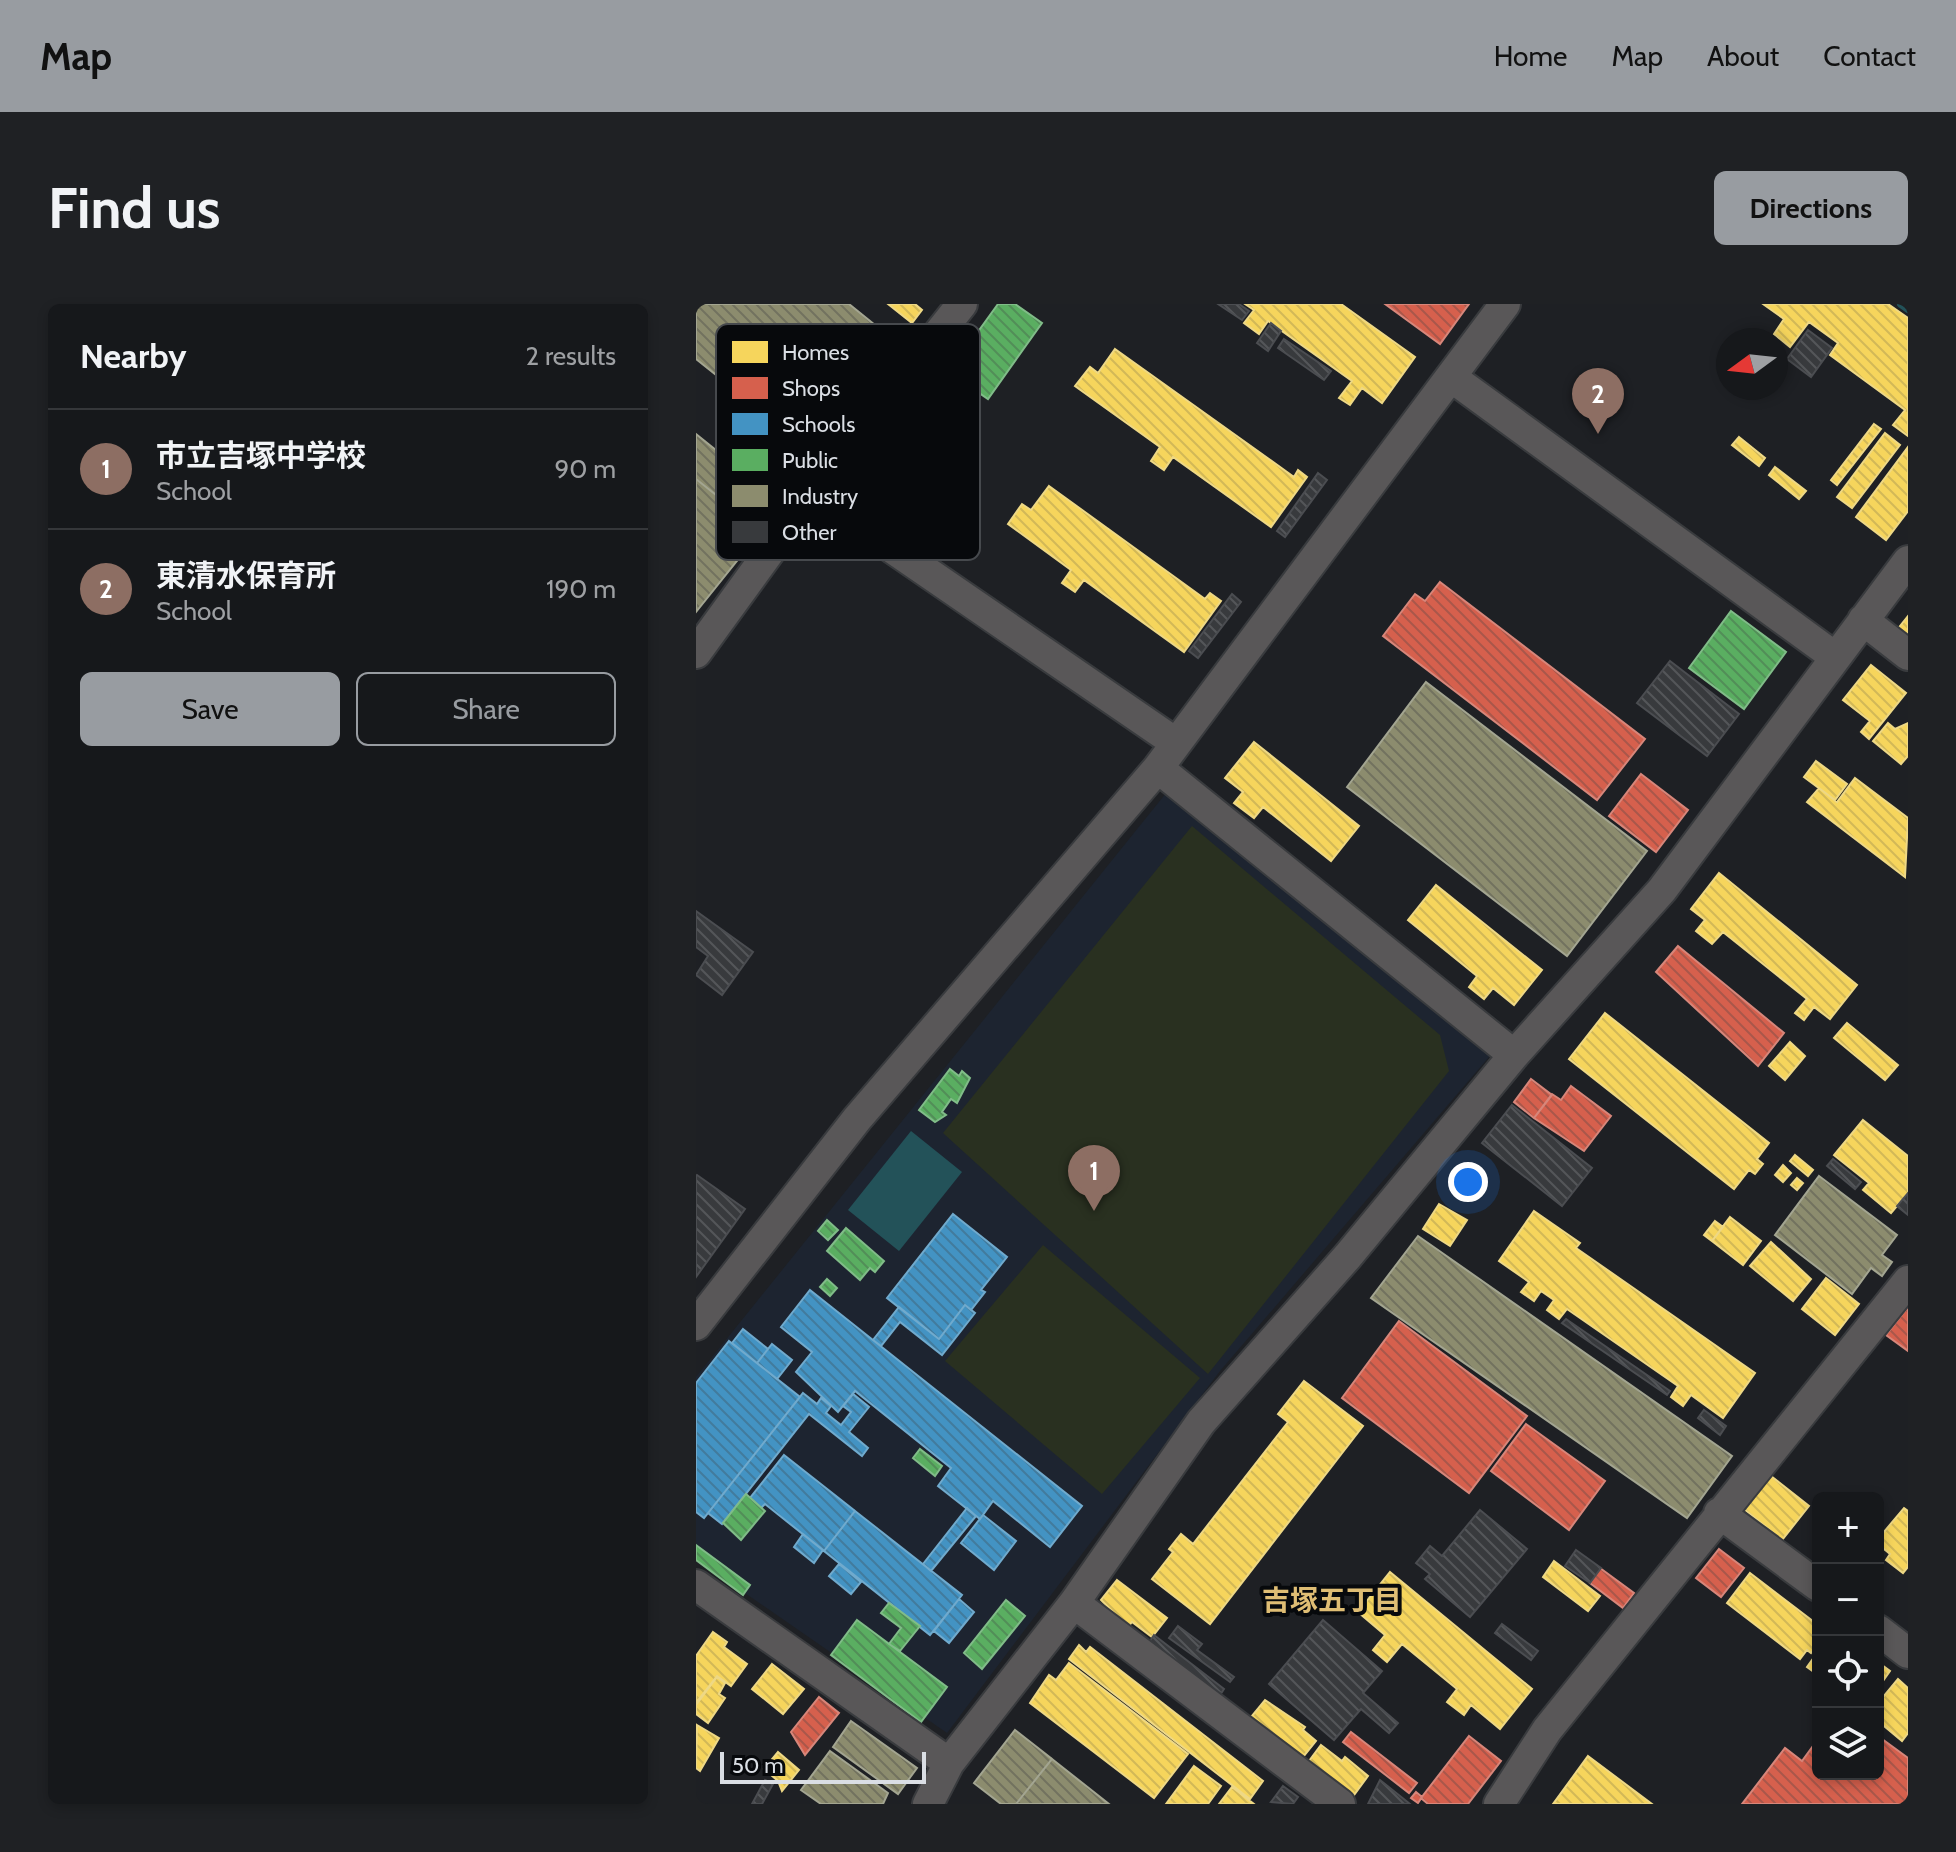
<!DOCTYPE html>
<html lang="en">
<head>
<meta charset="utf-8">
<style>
  :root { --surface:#16181b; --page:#1f2124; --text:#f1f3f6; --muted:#9ea0a3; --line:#35373a; --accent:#989ca1 }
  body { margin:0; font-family:Cabin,"Noto Sans JP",sans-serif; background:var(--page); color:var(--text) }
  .controls { position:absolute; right:24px; bottom:24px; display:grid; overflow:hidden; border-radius:12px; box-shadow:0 4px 12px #0003 }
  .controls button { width:72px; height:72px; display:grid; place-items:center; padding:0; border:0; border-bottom:2px solid var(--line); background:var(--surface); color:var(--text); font:40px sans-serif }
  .compass { position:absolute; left:1020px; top:24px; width:72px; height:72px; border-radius:50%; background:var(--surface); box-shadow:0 4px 12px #0003; rotate:255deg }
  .scale { position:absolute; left:24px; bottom:20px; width:206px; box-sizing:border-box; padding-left:8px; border:4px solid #dadee4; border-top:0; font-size:22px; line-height:28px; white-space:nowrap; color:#dadee4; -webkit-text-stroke:6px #07090c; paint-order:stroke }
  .you { position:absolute; left:772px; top:878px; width:28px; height:28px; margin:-20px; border:6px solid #fff; border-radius:50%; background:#1a73e8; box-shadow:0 0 0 12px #1a73e833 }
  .badge { display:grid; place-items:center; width:52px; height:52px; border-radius:50%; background:var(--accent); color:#fff; font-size:26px; font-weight:700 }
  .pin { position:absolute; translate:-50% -66px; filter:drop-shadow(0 2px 4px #0008) }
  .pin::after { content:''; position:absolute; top:42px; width:28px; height:24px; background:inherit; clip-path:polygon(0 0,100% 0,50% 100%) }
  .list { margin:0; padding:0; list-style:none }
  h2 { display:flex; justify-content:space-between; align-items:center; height:104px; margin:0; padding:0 32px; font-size:34px }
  h2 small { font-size:26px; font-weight:400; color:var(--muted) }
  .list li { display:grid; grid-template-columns:52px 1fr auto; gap:24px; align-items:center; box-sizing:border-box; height:120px; padding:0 32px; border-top:2px solid var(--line) }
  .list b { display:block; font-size:30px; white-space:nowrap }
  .list p { margin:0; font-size:26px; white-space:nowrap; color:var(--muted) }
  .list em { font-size:26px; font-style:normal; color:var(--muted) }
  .actions { display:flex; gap:16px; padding:24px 32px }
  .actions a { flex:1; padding:18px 0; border:2px solid var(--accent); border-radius:12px; text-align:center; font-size:28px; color:var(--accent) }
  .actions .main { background:var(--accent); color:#111 }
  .icon { flex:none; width:44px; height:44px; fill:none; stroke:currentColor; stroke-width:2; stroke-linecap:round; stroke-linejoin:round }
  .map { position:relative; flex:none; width:1212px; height:1500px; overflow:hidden; border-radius:12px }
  header { display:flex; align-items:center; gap:48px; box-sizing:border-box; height:112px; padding:0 40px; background:var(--accent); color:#111 }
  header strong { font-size:38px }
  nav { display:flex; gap:44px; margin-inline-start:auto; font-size:28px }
  .intro { display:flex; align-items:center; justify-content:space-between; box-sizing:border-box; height:192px; padding:0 48px }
  h1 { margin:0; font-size:56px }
  .button { padding:20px 36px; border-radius:12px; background:var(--accent); color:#111; font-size:28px; font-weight:700 }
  main { display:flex; gap:48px; padding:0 48px }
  aside { flex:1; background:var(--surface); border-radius:12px; box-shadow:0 4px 12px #0003 }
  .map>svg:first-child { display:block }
</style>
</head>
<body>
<header>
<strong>Map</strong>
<nav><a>Home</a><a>Map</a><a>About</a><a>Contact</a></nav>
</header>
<div class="intro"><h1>Find us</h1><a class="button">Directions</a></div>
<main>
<aside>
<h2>Nearby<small>2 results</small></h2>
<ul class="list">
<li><span class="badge" style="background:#8d6e63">1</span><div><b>市立吉塚中学校</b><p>School</p></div><em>90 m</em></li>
<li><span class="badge" style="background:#8d6e63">2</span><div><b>東清水保育所</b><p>School</p></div><em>190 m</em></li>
</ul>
<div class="actions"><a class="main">Save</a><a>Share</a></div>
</aside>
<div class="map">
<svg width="1212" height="1500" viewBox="0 0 1212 1500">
  <defs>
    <pattern id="homes-back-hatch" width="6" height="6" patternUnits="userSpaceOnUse" patternTransform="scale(2)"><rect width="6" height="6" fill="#f6d55c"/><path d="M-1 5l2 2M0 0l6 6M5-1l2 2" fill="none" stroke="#d2b857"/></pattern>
    <pattern id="shops-back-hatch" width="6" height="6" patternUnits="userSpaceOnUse" patternTransform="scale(2)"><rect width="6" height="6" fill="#d6604d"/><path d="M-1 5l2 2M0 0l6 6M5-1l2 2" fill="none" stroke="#a9574a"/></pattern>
    <pattern id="schools-back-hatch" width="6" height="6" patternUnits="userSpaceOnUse" patternTransform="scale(2)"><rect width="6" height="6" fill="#4393c3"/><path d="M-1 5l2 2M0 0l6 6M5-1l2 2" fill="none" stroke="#427b9d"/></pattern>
    <pattern id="public-back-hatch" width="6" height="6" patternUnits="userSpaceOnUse" patternTransform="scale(2)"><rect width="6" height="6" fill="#5aae61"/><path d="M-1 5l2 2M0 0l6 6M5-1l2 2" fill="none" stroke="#528e58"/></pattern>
    <pattern id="industry-back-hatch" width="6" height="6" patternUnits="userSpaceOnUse" patternTransform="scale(2)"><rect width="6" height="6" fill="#8c8c6e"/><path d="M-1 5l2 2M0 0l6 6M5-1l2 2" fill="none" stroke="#72725f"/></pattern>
    <pattern id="building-back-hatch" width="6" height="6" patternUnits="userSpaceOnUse" patternTransform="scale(2)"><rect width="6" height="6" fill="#383a3d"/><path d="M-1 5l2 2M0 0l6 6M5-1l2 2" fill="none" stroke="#545659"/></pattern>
  </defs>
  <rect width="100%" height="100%" fill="#1e2024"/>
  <path fill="#1d2430" d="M475,483L799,746L524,1067L251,1429L0,1255V1073Z"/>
  <path fill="#293020" d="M496,522L744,731L753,767L512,1070L247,829Z
    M347,941L504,1074L406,1190L249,1057Z"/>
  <path fill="#235259" d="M215,827L266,868L203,947L152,906Z"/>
  <path fill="url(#homes-back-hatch)" stroke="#eed885" stroke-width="2" d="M192,0H219L226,6L216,19Z
    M549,0H645L719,53L686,99L666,84L654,101L643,94L656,77L572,17L563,30L548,19L558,6Z
    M1067,0H1192L1212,14V132L1197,121L1209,106L1134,51L1142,39L1113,18L1094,43L1078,30L1088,15Z
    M419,45L598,173L602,166L611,173L575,223L477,153L468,166L455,157L464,143L379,82L394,63L402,69Z
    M1178,120L1185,125L1141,181L1135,176Z
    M1189,129L1204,141L1156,204L1141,193Z
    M1043,133L1069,154L1063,162L1036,141Z
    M1212,143V207L1190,236L1160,213Z
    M1079,163L1110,187L1103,195L1073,171Z
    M353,182L509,295L514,289L525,297L488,348L388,276L379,288L366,279L375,266L312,220L326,200L335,206Z
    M1212,312V337L1200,327Z
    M1175,361L1210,389L1173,435L1165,428L1174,417L1147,396Z
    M1192,419L1199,425L1212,419V452L1205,460L1177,437Z
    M558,438L663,522L635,557L567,503L558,514L538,499L547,488L529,474Z
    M1120,457L1151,480L1139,496L1108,473Z
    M1159,474L1212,514L1209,573L1111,498L1123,484L1141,498Z
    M1023,569L1161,681L1134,715L1118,703L1108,716L1099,709L1111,695L1027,628L1016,640L1000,627L1009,616L995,605Z
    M740,581L846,666L818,701L797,684L788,695L773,683L781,672L712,616Z
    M909,709L1073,839L1061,855L1067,860L1059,870L1053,866L1038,885L873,755Z
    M1151,719L1202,761L1189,776L1138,734Z
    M1094,738L1109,752L1089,776L1073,762Z
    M1167,816L1212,852V889L1195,909L1167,886L1173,879L1138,851Z
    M1099,851L1117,866L1112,872L1094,857Z
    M1087,861L1095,869L1087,878L1079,871Z
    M1101,874L1107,879L1101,886L1095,881Z
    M743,900L771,916L754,942L727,925Z
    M838,907L884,939L880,944L1059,1069L1027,1114L995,1091L987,1102L975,1093L982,1082L871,1005L863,1015L851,1006L858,996L845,987L838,997L825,988L833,978L803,957Z
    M1034,913L1065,937L1047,961L1016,937Z
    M1019,917L1027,923L1016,937L1008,931Z
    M1075,938L1115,975L1097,997L1054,962Z
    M1130,974L1163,1000L1139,1031L1106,1005Z
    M608,1077L667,1122L514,1320L456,1275L477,1248L473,1245L485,1230L497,1240L592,1118L582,1110Z
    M1075,1172L1113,1202L1086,1236L1048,1205Z
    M1208,1204L1212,1207V1263L1207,1269L1190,1256L1194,1250L1182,1240V1235Z
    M858,1257L904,1292L892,1307L847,1273Z
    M694,1268L836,1385L804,1425L775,1401L768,1411L751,1398L761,1385L706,1340L691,1358L677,1346L689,1331L662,1308Z
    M1054,1269L1122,1321V1340L1115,1349L1111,1346L1104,1355L1031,1299Z
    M421,1276L471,1314L456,1333L436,1318L432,1323L405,1296Z
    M17,1328L31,1338L28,1343L51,1360L35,1382L21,1372L0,1399V1352Z
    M383,1341L390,1348L394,1343L567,1477L554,1495L373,1355Z
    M1121,1349H1122V1371L1111,1363Z
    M1182,1358L1194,1367L1182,1384Z
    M373,1359L492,1450L458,1494L334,1399L353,1371L360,1376Z
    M76,1360L108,1385L87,1410L56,1385Z
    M21,1373L29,1379L23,1390L29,1394L12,1419L0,1410V1401Z
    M1202,1375L1212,1384V1429L1206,1437L1182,1417V1399Z
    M569,1396L609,1423L607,1426L620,1437L607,1453L555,1413Z
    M1,1421L23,1434L4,1467L0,1464Z
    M625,1441L646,1457L649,1453L672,1472L658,1491L613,1457Z
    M82,1448L103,1466L86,1487L82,1477L68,1465Z
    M892,1452L956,1500H857Z
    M498,1462L525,1482L512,1500H470Z
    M536,1483L558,1500H523Z"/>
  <path fill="url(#shops-back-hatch)" stroke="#d7867a" stroke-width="2" d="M689,0H773L744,40Z
    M744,278L949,435L901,496L687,332L719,290L729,297Z
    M945,470L992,506L960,548L913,512Z
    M982,642L1088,729L1062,762L960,668Z
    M835,775L856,791L838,814L818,798Z
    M875,782L915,812L888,847L838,814L856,790L865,796Z
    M1212,1003V1047L1190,1031Z
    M703,1017L831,1112L773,1189L646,1094Z
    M830,1120L909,1177L873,1226L795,1167Z
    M1023,1245L1048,1264L1025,1293L1000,1274Z
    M904,1264L938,1289L927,1304L894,1279Z
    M123,1393L143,1409L109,1451L95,1428Z
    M655,1428L721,1479L713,1489L647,1438Z
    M773,1432L805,1457L772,1500H732L725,1494Z
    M1182,1432L1212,1454V1500H1046L1089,1444L1106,1457L1122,1435V1470H1182Z
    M720,1488L726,1493L722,1499L715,1494Z"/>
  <path fill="url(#schools-back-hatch)" stroke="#70aacd" stroke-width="2" d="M257,910L311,953L285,986L289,988L275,1006L269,1001L243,1035L191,994Z
    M114,986L386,1202L354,1243L297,1197L284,1215L242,1182L255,1164L159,1087L142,1108L100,1068L116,1048L85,1023Z
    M269,1001L279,1009L246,1051L204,1018L185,1042L177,1036L203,1003L243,1035Z
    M47,1025L72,1045L61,1059L36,1039Z
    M33,1037L104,1093L8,1214L0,1208V1079Z
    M76,1040L96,1056L81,1075L61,1059Z
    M107,1089L121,1100L125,1094L135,1102L130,1109L145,1121L155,1108L147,1102L157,1090L173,1103L153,1128L172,1144L166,1152L113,1110L26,1220L12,1209Z
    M88,1151L159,1207L128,1247L69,1200L65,1204L54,1194Z
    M271,1204L280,1212L235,1267L227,1260Z
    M159,1207L266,1291L234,1331L128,1247Z
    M287,1211L320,1237L298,1266L265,1239Z
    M107,1230L127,1246L118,1259L98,1243Z
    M143,1260L165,1278L155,1290L133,1272Z
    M263,1295L278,1308L253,1339L238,1327Z"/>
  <path fill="url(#public-back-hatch)" stroke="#80bc88" stroke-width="2" d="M302,0H319L346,19L292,95L253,68Z
    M1035,307L1090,348L1048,405L993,364Z
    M254,765L263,772L266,767L274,774L261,799L255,795L246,808L250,811L239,818L223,806Z
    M131,916L142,926L132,936L122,927Z
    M150,924L188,957L179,968L174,964L164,976L131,947Z
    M131,975L141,984L134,992L124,983Z
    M224,1145L246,1162L239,1172L217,1154Z
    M50,1190L69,1207L45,1236L27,1219Z
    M0,1241L54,1281L47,1291L0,1256Z
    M310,1296L329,1312L286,1365L268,1349Z
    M193,1299L224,1322L204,1347L193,1340L205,1324L185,1309Z
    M161,1316L251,1383L225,1418L135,1351Z"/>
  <path fill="url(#industry-back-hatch)" stroke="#a3a591" stroke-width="2" d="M0,0H153L190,30L104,138L0,55Z
    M0,130L87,200L65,227L0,175Z
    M0,175L65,227L0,308Z
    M730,378L951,547L871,652L651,483Z
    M1123,872L1201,931L1186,951L1196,958L1186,972L1175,964L1156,990L1079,931Z
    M722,932L1036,1152L991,1214L675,994Z
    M155,1417L221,1464L202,1490L137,1443Z
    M319,1426L356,1455L320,1500H305L278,1479Z
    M134,1447L192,1489L187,1500H125L105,1486Z
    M356,1455L413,1500H320Z"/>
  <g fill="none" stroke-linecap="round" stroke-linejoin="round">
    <path stroke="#235259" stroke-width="8" d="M1205,0L1212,5"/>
  </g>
  <path fill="url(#building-back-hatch)" stroke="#4b4d51" stroke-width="2" d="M522,0H543L553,7L546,16Z
    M575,19L585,27L572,47L561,39Z
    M1112,26L1136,44L1115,73L1091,55Z
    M588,35L635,67L628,76L582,44Z
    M622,169L631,176L589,233L581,227Z
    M536,290L545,298L502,354L493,347Z
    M974,357L1043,410L1011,452L941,399Z
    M0,607L57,648L26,691L0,671L12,652L0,643Z
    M816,801L896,864L866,902L786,839Z
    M1137,855L1165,878L1159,885L1131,862Z
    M1,871L49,905L0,973V872Z
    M1212,889V911L1201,902Z
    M870,1015L974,1087L971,1091L866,1019Z
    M1008,1106L1030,1122L1024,1131L1002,1114Z
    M784,1206L831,1245L774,1313L729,1275L734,1270L720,1259L734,1242L746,1252Z
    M880,1246L905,1264L894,1279L869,1262Z
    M627,1316L686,1367L667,1389L702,1419L693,1429L665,1405L638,1436L573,1380Z
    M806,1320L842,1347L835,1356L799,1329Z
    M482,1322L506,1340L501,1346L538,1373L534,1378L473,1334Z
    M458,1331L528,1385L524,1391L454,1337Z
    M69,1476L77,1480L66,1500H56Z
    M684,1476L714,1500H672Z
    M587,1482L602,1493L597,1500L575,1498Z"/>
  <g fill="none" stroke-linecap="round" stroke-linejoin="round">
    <defs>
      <path id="minor" d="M755,73L1139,353
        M116,189L480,439
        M1167,316L1212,351
        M0,349L116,189L266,0
        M462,464L818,751
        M0,1021L161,815L462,464L809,0
        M1023,1209L1122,1282
        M0,1281L253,1459
        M378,1299L644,1500
        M1182,1326L1212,1349
        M232,1500L253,1459L378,1299L505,1118L652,952L818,751L966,586L1212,257
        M803,1500L851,1426L1212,977"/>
    </defs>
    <use href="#minor" stroke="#393b3e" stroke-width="34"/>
    <use href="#minor" stroke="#595758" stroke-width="30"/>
  </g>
  <g text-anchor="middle" stroke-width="8" stroke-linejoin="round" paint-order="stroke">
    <g font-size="28" font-weight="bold" fill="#dfbd74" stroke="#07090c">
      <text x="636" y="1306">吉塚五丁目</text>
    </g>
  </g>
  <rect x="20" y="20" width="264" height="236" rx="12" fill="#07090c" stroke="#46494d" stroke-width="2"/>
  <rect x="36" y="37" width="36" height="22" fill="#f6d55c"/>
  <rect x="36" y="73" width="36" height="22" fill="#d6604d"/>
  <rect x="36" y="109" width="36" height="22" fill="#4393c3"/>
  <rect x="36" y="145" width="36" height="22" fill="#5aae61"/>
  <rect x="36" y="181" width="36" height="22" fill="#8c8c6e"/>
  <rect x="36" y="217" width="36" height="22" fill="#383a3d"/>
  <g font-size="22" fill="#dadee4">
    <text x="86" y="56">Homes</text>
    <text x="86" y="92">Shops</text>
    <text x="86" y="128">Schools</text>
    <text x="86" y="164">Public</text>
    <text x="86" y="200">Industry</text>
    <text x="86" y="236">Other</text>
  </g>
</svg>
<div class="controls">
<button>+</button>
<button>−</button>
<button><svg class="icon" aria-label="locate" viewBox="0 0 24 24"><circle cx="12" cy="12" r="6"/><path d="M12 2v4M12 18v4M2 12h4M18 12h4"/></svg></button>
<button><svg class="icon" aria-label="layers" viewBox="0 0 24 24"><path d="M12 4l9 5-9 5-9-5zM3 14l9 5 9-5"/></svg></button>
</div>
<svg class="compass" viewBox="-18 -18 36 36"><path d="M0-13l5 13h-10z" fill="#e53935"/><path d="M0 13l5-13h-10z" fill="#9ea0a3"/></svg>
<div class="scale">50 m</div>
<div class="you"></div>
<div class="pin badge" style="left:398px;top:907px;background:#8d6e63">1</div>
<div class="pin badge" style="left:902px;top:130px;background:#8d6e63">2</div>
</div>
</main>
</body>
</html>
